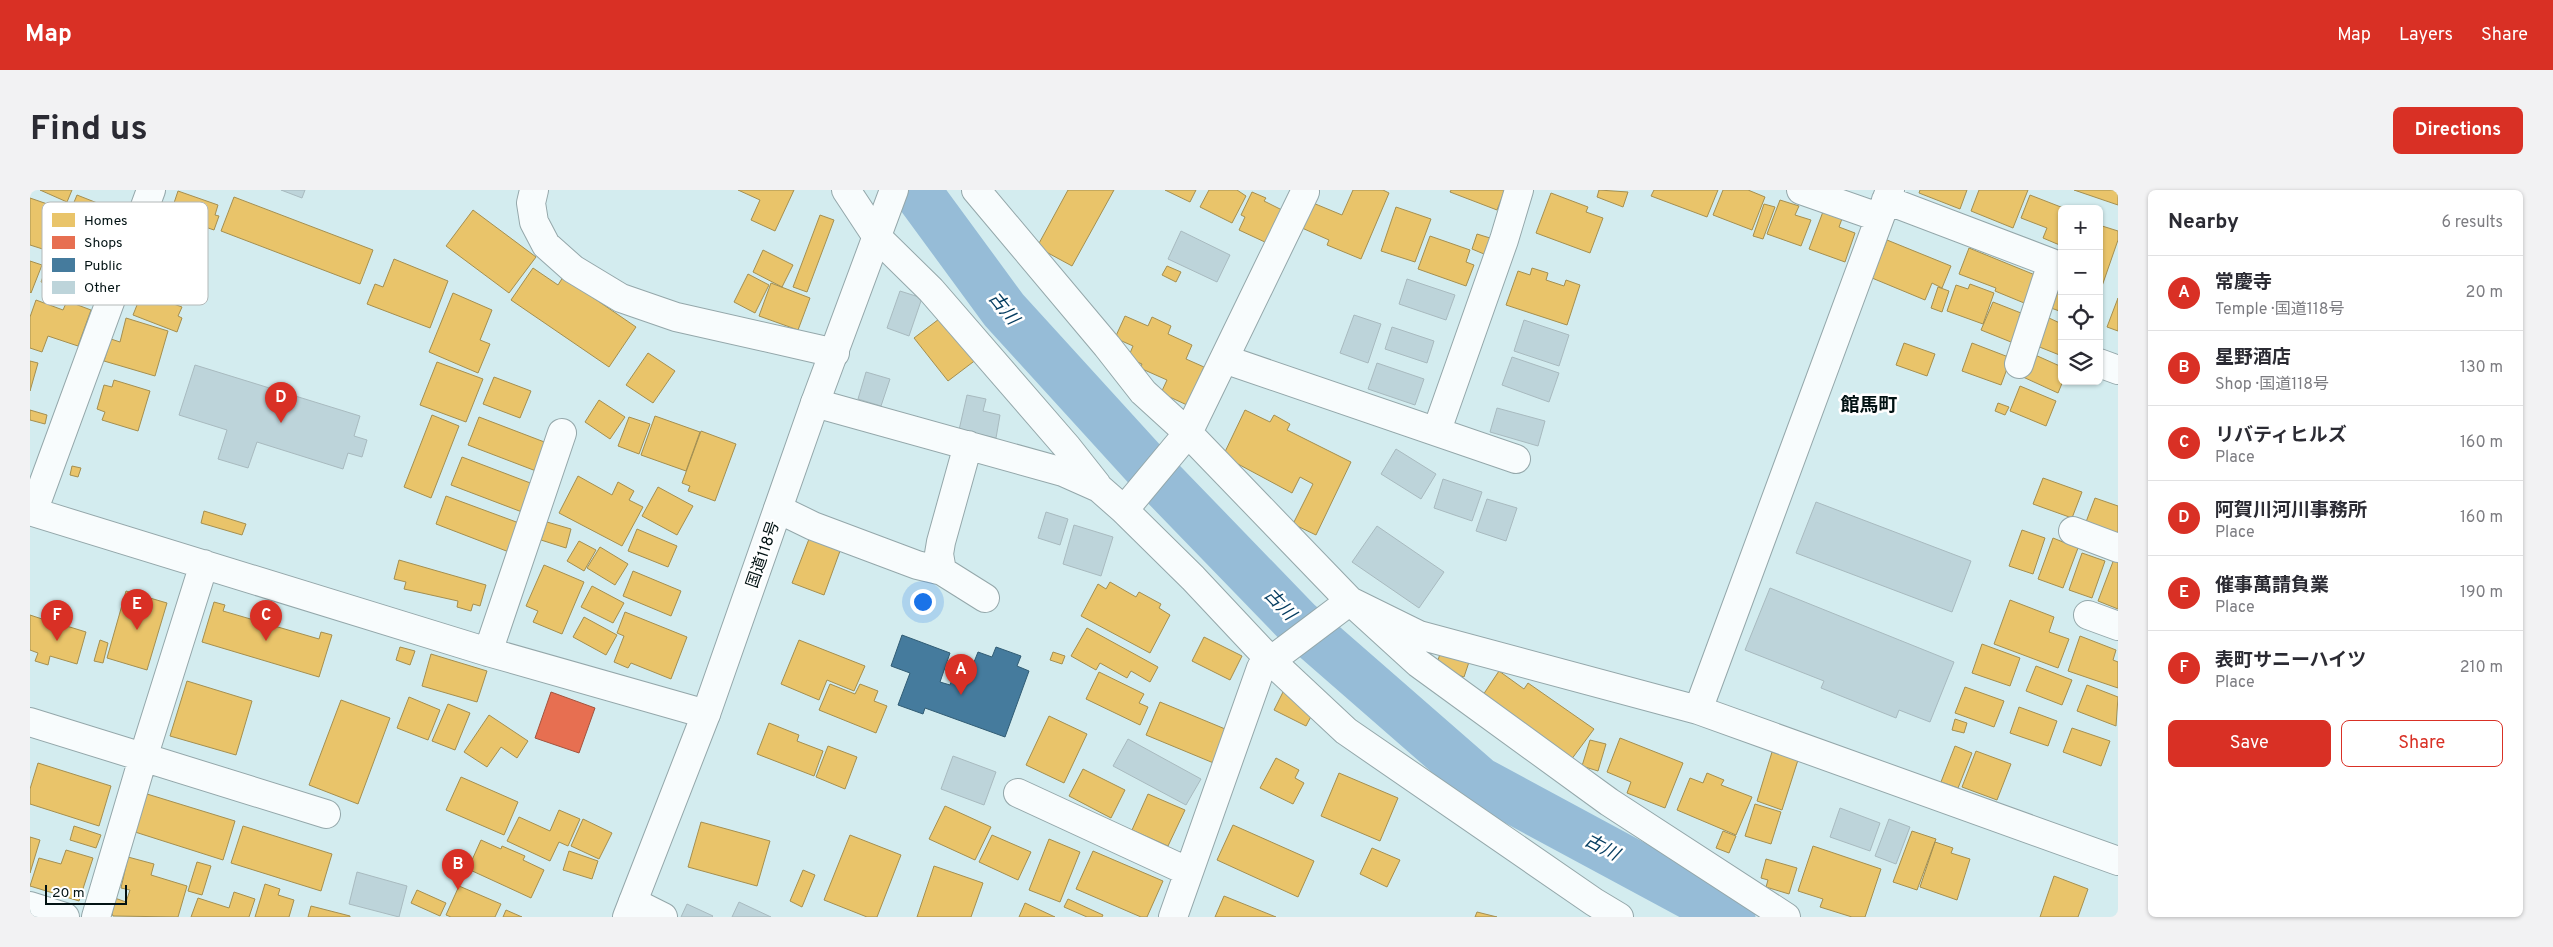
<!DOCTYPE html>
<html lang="en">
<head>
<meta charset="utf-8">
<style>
  :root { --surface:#fff; --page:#f2f2f3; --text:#2b2b33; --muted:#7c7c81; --line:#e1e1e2; --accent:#d93025 }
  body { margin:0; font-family:Overpass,"Noto Sans JP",sans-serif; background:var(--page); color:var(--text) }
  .controls { position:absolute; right:15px; top:15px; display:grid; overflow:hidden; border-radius:8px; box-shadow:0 1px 4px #0004 }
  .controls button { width:45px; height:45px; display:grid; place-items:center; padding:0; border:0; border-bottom:1px solid var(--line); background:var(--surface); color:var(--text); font:25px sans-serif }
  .scale { position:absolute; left:15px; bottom:12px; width:82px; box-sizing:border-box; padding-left:5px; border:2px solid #021213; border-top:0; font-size:14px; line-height:18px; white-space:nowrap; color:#021213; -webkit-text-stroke:4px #fff; paint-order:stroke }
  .you { position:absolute; left:892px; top:411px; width:18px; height:18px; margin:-12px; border:4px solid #fff; border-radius:50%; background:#1a73e8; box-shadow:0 0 0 8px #1a73e833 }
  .badge { display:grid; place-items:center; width:32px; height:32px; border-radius:50%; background:var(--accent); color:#fff; font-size:16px; font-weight:700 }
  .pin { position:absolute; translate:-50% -41px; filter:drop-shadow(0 1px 2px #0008) }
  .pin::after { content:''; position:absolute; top:26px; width:18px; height:15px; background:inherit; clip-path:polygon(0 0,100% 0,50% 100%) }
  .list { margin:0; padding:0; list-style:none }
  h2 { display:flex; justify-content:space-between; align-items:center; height:65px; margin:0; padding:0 20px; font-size:21px }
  h2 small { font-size:16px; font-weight:400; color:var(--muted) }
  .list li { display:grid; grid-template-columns:32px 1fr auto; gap:15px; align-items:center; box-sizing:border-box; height:75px; padding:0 20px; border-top:1px solid var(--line) }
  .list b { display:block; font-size:19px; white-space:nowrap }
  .list p { margin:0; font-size:16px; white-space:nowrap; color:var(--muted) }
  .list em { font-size:16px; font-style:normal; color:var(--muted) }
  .actions { display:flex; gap:10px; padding:15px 20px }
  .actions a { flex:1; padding:11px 0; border:1px solid var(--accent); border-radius:8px; text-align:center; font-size:18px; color:var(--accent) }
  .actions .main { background:var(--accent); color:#fff }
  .icon { flex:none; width:28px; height:28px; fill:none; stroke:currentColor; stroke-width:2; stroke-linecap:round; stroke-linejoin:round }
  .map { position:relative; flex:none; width:2088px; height:727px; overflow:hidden; border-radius:8px }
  header { display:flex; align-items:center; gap:30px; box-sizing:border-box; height:70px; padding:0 25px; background:var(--accent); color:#fff }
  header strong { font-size:24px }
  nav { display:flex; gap:28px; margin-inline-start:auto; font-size:18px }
  .intro { display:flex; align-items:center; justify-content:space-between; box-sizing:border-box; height:120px; padding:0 30px }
  h1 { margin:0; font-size:35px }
  .button { padding:12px 22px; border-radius:8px; background:var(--accent); color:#fff; font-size:18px; font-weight:700 }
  main { display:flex; gap:30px; padding:0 30px }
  aside { flex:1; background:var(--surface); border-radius:8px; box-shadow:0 1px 4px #0004 }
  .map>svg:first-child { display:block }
</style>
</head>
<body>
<header>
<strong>Map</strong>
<nav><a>Map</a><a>Layers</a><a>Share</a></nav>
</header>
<div class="intro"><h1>Find us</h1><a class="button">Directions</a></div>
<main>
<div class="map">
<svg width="2088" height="727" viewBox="0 0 2088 727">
  <rect width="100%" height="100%" fill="#d3ecef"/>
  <path fill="#e9c46a" stroke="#a48f50" d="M10,0H42L37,12Z
    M708,0H764L745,41L721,30L730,10Z
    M1038,0H1084L1042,76L1007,57Z
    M1135,0H1166L1160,12Z
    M1179,0H1207L1216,6L1202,33L1170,17Z
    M1323,0H1353L1359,3L1331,69L1297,55L1299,50L1272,38L1283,13L1312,25Z
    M1421,0H1475L1467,20L1420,2Z
    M1569,0L1598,2L1593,17L1567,7Z
    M1624,0H1688L1677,27L1621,6Z
    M1693,0H1718L1735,7L1722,40L1683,25Z
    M1890,0H1937L1930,19L1889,3Z
    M1949,0H1998L1983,38L1941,21Z
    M2044,0H2088V15Z
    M148,1L188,15L185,25L189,26L184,40L140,25Z
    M1222,2L1236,8L1234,11L1252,20L1237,53L1209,40L1215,27L1211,25Z
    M1521,3L1558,17L1556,22L1573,28L1560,63L1506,43Z
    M47,5L85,20L73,52L44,40L43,43L33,39Z
    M2000,5L2036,19H2032V56L2013,48L2017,38L1991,28Z
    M204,7L343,60L330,94L191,41Z
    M0,8L26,17L24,24L31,26L19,61L0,55Z
    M1750,10L1769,16L1765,25L1781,30L1771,56L1737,44Z
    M130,11L137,14L134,24L127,21Z
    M1734,14L1745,17L1733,49L1723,46Z
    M1366,17L1401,29L1385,72L1351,61Z
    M1794,19L1813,26L1809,37L1825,43L1815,72L1779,59Z
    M443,20L506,67L479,103L416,56Z
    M790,25L804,30L777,102L763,97Z
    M2069,35L2088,41V50L2071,99Z
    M1447,44L1460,48L1454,64L1442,59Z
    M1400,46L1440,60L1436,72L1444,75L1436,96L1388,79Z
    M1857,50L1921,76L1912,98L1902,93L1895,110L1842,88Z
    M24,57L53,68L52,72L68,79L57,109L11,92Z
    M1939,58L2010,87L1999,115L1965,101L1966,98L1929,84Z
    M733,60L763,75L752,97L723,82Z
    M364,69L418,91L400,138L337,114L345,94L353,97Z
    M0,71L12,75L1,103L0,102Z
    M1137,76L1151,82L1146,92L1132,85Z
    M503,78L528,95L533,87L606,137L579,177L481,110Z
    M1502,78L1518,83L1516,90L1534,96L1536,90L1550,95L1537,135L1476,115L1488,81L1500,85Z
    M718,84L739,95L725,123L704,112Z
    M2031,92H2032V122L2021,118Z
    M741,93L780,108L768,140L729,126Z
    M1940,94L1964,103L1953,134L1917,121L1926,95L1938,99Z
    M1908,97L1919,101L1912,122L1901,118Z
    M423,103L462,120L450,150L460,154L448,183L399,162Z
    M111,105L118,107L119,105L152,117L148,126L152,128L147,142L103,125Z
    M2088,108V141L2077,137Z
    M6,110L33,120L37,111L61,120L48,156L18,146L12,162L0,158V127Z
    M1963,112L1991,123L1989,127L1996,130L1986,154L1951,140Z
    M913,126L947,169L918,191L884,148Z
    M1095,126L1118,136L1122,127L1141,136L1138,144L1162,155L1156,169L1174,177L1157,215L1131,203L1137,190L1110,178L1112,174L1098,168L1103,156L1085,148Z
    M96,128L138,141L125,186L74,171L81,149L90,152Z
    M2019,128L2032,134V166L2007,156Z
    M1874,153L1905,164L1897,186L1866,175Z
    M1942,153L1981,168L1971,195L1932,181Z
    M618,163L645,181L623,213L596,195Z
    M2003,164L2032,177L2033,191L2028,203L1993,187Z
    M0,171L8,173L0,201Z
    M407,172L453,189L436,232L390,215Z
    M464,187L501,201L490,228L453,214Z
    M84,190L120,201L108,241L72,230L75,222L67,219L74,195L82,197Z
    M1990,196L2026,211L2016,236L1980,221Z
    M569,210L595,227L580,249L555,232Z
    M1968,213L1979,217L1975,225L1965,221Z
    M0,220L17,225L15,234L0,230Z
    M1215,220L1240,232L1244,225L1260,234L1257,240L1321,272L1286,345L1263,334L1283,294L1270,287L1262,303L1193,266Z
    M402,225L429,236L401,308L374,297Z
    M625,226L670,242L656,281L611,265Z
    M449,227L517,253L506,281L438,255Z
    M599,227L620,234L609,264L588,256Z
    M671,241L706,254L685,311L658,301L660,296L652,293Z
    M432,267L503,294L492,322L421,295Z
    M42,276L51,278L48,287L40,285Z
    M548,286L582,305L588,292L604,301L599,310L613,317L592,356L529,323Z
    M2013,288L2052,302L2042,328L2003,314Z
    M628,297L663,316L647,345L612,326Z
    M416,306L489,333L479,362L406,334Z
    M2065,308L2088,316V344L2056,332Z
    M174,321L216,334L212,345L171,333Z
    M517,332L541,339L536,358L511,350Z
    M607,339L647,356L638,377L598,361Z
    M1992,340L2015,348L2003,384L1979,376Z
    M2023,348L2048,358L2033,398L2008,389Z
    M779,349L810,361L794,405L762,393Z
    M549,351L566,360L554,381L537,371Z
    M570,357L598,374L585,395L557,378Z
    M2052,363L2075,371L2062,408L2039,400Z
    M2084,369L2088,371V419L2068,411Z
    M369,370L456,395L450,416L443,414L441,421L427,417L428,411L374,399L376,392L364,389Z
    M514,375L554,392L532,444L503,432L508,421L496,416Z
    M603,381L651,401L641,426L593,406Z
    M1080,392L1106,407L1109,402L1131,414L1129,418L1140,425L1120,463L1051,426L1068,394L1076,399Z
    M562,396L594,413L583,433L551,417Z
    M96,401L137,413L117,480L77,468Z
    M1980,410L2024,427L2019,442L2039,449L2028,478L1964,454Z
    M184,412L195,415L193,421L289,449L291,442L302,445L289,487L172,452Z
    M595,422L657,447L641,489L601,473L598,478L584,472L594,446L587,443Z
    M0,425L18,431L19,426L32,430L30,434L56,442L47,474L20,466L18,475L5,471L8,463L0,460Z
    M554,427L587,445L576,465L543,447Z
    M1057,438L1128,477L1120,492L1101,481L1097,488L1070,473L1066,480L1041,466Z
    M2050,446L2086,460L2083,470L2088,472V498L2038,481Z
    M1174,447L1212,466L1200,490L1162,471Z
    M70,450L78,453L73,473L64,471Z
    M769,450L835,476L824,501L797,490L789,510L751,494Z
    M1952,454L1990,468L1980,496L1942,483Z
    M370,457L385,461L380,475L366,470Z
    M1412,457L1441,466L1434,487L1406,477Z
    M1023,462L1035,466L1032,474L1020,470Z
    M401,464L457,481L447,512L392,496Z
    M2006,476L2042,490L2032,515L1996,501Z
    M1469,481L1494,499L1498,493L1564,539L1541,570L1451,508Z
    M1069,482L1114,504L1109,513L1118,517L1110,535L1056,509Z
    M157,491L222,511L206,565L140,546Z
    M800,494L825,504L830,494L848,501L844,511L857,516L846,543L789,520Z
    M2057,495L2088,507L2086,536L2047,521Z
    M1935,497L1974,511L1964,537L1925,523Z
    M1254,500L1286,517L1276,536L1244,520Z
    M379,507L410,520L398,550L367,538Z
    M311,510L360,528L328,614L279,595Z
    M1130,512L1200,541L1186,574L1116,545Z
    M418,514L440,523L425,560L402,551Z
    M1989,517L2027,531L2018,556L1980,543Z
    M459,525L498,551L487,568L471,557L457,577L434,562Z
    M1019,526L1057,544L1034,593L996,575Z
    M1925,529L1937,533L1934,543L1922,540Z
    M739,533L769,545L767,551L793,561L784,586L727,564Z
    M2042,538L2080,551L2071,576L2033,562Z
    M1590,548L1653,573L1635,618L1597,603L1601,592L1577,582Z
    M1560,550L1576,554L1568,581L1552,576Z
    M798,556L827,567L815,599L786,587Z
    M1925,556L1942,563L1928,598L1911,592Z
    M1946,561L1981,574L1967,610L1932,597Z
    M1742,562L1768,570L1752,620L1727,611Z
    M1246,568L1269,580L1265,588L1274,593L1263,614L1230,598Z
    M8,573L81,596L69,636L0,614V599Z
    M1053,579L1095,600L1081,628L1039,606Z
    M1309,583L1368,608L1350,651L1291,626Z
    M1677,583L1694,590L1691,595L1722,607L1706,645L1647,620L1660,588L1673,593Z
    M431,587L488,612L474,645L416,620Z
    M117,604L205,631L193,670L105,642Z
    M1118,604L1155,620L1138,656L1102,640Z
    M1725,614L1751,622L1741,654L1715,646Z
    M915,616L961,637L945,670L899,649Z
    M529,620L550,629L538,656L529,652L520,671L477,651L489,627L520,641Z
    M553,629L582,643L569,669L541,656Z
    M671,632L740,651L727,696L658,677Z
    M1203,635L1284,671L1268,707L1187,670Z
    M44,636L71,645L66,658L40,650Z
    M213,636L302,664L291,701L201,673Z
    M1693,641L1706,646L1699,663L1686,658Z
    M1882,641L1906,649L1887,700L1863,692Z
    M820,645L871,665L847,727H837L794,710Z
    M962,645L1001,662L988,690L949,672Z
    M0,647L10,650L0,683Z
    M1019,649L1050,662L1030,712L999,700Z
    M451,650L471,659L472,656L495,666L493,670L514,680L501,708L438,679Z
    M1905,652L1923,658L1921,663L1940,669L1927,710L1890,697Z
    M1783,656L1851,679L1835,727H1822L1790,717L1793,709L1768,701Z
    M1342,658L1370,670L1357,697L1330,684Z
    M36,660L63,668L49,711L0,696L9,668L31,674Z
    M539,661L568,671L562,689L533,680Z
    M1063,661L1133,691L1117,727H1111L1046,699Z
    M98,667L124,674L121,685L157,696L148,727L83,726L79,716L82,707L96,712L100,700L91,698Z
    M1736,669L1767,678L1759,704L1736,697L1738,690L1731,688Z
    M167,672L181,676L172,705L158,701Z
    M904,676L953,693L941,727H887Z
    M773,680L785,685L772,717L760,711Z
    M2024,686L2058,699L2048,727H2010Z
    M235,694L250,699L248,705L264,710L259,727H225Z
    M429,696L471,714L465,727H421L416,725Z
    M387,700L416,713L410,726L381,713Z
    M204,702L225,709L219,727H161L168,708L199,718Z
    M1194,706L1246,727H1185Z
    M1038,709L1073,725L1072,727H1057L1034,717Z
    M995,713L1025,727H989Z
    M281,716L320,726V727H278Z
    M476,720L492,727H473Z
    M1447,722L1467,727H1445Z"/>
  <path fill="#e76f51" stroke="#a2533e" d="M521,502L565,518L549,563L505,548Z"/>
  <path fill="#457b9d" stroke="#315c74" d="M872,445L920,463L910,492L920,495L925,482L938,487L948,462L962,467L966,457L991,466L987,476L999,481L975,547L895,518L893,524L868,515L880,483L861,476Z"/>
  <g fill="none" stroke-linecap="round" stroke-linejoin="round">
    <path stroke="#96bcd7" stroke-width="49" d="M886,0L974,120L1118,278L1268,433L1315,474L1449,591L1701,727"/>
  </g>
  <path fill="#bdd4da" stroke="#a8babf" d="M251,0H275L272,8Z
    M1151,41L1200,65L1187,92L1138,69Z
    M1377,89L1425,105L1416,130L1369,114Z
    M870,101L892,108L879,146L857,138Z
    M1324,125L1351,134L1338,173L1310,163Z
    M1494,130L1539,145L1529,176L1484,161Z
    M1362,137L1404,151L1397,173L1355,159Z
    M1482,167L1529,183L1519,212L1472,195Z
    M1347,173L1394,189L1385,215L1338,199Z
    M165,175L330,226L324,246L337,250L332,267L318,263L313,279L227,252L218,278L188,269L197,240L149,225Z
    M836,182L860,189L851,216L828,209Z
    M937,205L956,209L953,221L970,225L966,248L929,240Z
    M1467,218L1515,231L1508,256L1460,242Z
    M1366,259L1406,284L1391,309L1351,284Z
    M1413,289L1452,302L1442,331L1404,318Z
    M1457,309L1487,318L1476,351L1446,341Z
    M1786,312L1941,371L1922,422L1766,363Z
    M1016,322L1038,329L1030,355L1008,348Z
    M1044,335L1083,347L1071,386L1033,374Z
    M1347,336L1414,382L1389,418L1322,372Z
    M1740,398L1924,472L1900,532L1869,520L1866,528L1791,498L1794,491L1715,460Z
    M1098,549L1171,589L1156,615L1083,576Z
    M923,566L966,582L954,615L911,599Z
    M1810,618L1850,633L1840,661L1800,647Z
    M1859,629L1880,637L1866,674L1845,666Z
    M327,682L377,696L369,727L319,714Z
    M709,712L741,727H702Z
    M657,714L683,726L682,727H651Z"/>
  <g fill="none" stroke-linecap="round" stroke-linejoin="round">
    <defs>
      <path id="minor" d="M504,0L501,13L504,32L516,55L543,79L591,108L646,127L805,163
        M816,0L847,47L901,100L1037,257L1067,295
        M946,0L1077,156L1113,202L1158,243L1320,411L1388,473L1579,612L1756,727
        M1771,0L1848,27
        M1856,10L2022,73L1989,174
        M1194,169L1486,269
        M2069,173L2088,180
        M785,213L1033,282L1069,298L1094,320L1163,388L1240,470L1316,541L1564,712L1589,727
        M1407,240L1474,50L1489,0
        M748,319L783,336L887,375L912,381L955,408
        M1094,320L1158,243L1275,2
        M0,321L458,462L676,524
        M3,322L121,0
        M2043,341L2088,358
        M912,381L909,364L911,352L938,255
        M2058,425L2088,436
        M458,462L532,243
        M1668,520L1860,0
        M0,532L296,624
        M988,603L1159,682
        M603,712L633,727
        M0,716L35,727
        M66,727L113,568L174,374
        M1143,727L1231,478L1320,411L1389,445L1668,520L2088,671"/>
      <path id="highway" d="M597,727L676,524L785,213L864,0"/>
    </defs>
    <use href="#minor" stroke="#94a7aa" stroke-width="30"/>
    <use href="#highway" stroke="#94a7aa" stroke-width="30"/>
    <use href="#minor" stroke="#f8fcfd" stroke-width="28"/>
    <use href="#highway" stroke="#f8fcfd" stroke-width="28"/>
  </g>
  <g text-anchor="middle" stroke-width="5" stroke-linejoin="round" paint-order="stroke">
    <g font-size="16" fill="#021213" stroke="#fff">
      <text transform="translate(732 364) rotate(-71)" y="6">国道118号</text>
    </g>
    <g font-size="18" font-style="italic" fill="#033b5f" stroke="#fff">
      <text transform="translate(974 118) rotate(51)" y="6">古川</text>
      <text transform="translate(1250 414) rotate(46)" y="6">古川</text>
      <text transform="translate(1572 657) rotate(28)" y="6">古川</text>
    </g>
    <g font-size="19" font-weight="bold" fill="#021213" stroke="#fff">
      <text x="1839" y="221">館馬町</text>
    </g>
  </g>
  <rect x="12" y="12" width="166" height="103" rx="8" fill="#fff" stroke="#b3b8b8" stroke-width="1"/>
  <rect x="22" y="23" width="23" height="14" fill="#e9c46a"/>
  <rect x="22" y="46" width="23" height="13" fill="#e76f51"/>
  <rect x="22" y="68" width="23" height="14" fill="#457b9d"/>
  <rect x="22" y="91" width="23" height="13" fill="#bdd4da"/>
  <g font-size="14" fill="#021213">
    <text x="54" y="35">Homes</text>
    <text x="54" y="57">Shops</text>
    <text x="54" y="80">Public</text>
    <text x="54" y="102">Other</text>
  </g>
</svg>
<div class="controls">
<button>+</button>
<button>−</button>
<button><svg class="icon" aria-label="locate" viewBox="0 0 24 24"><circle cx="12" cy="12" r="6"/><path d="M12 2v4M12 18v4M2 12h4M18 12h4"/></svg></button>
<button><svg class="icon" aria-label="layers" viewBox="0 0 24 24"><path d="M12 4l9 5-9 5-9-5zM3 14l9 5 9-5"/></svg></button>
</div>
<div class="scale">20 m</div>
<div class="you"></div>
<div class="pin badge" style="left:931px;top:505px">A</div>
<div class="pin badge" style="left:428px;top:700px">B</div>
<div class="pin badge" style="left:236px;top:451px">C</div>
<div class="pin badge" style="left:251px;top:233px">D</div>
<div class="pin badge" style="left:107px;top:440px">E</div>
<div class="pin badge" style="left:27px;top:451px">F</div>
</div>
<aside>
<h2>Nearby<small>6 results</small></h2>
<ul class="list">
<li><span class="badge">A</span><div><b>常慶寺</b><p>Temple · 国道118号</p></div><em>20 m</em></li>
<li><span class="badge">B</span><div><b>星野酒店</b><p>Shop · 国道118号</p></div><em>130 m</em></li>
<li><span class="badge">C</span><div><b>リバティヒルズ</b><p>Place</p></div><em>160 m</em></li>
<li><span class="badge">D</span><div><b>阿賀川河川事務所</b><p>Place</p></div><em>160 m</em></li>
<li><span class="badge">E</span><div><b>催事萬請負業</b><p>Place</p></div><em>190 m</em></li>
<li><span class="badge">F</span><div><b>表町サニーハイツ</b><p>Place</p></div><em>210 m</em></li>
</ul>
<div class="actions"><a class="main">Save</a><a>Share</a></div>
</aside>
</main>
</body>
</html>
